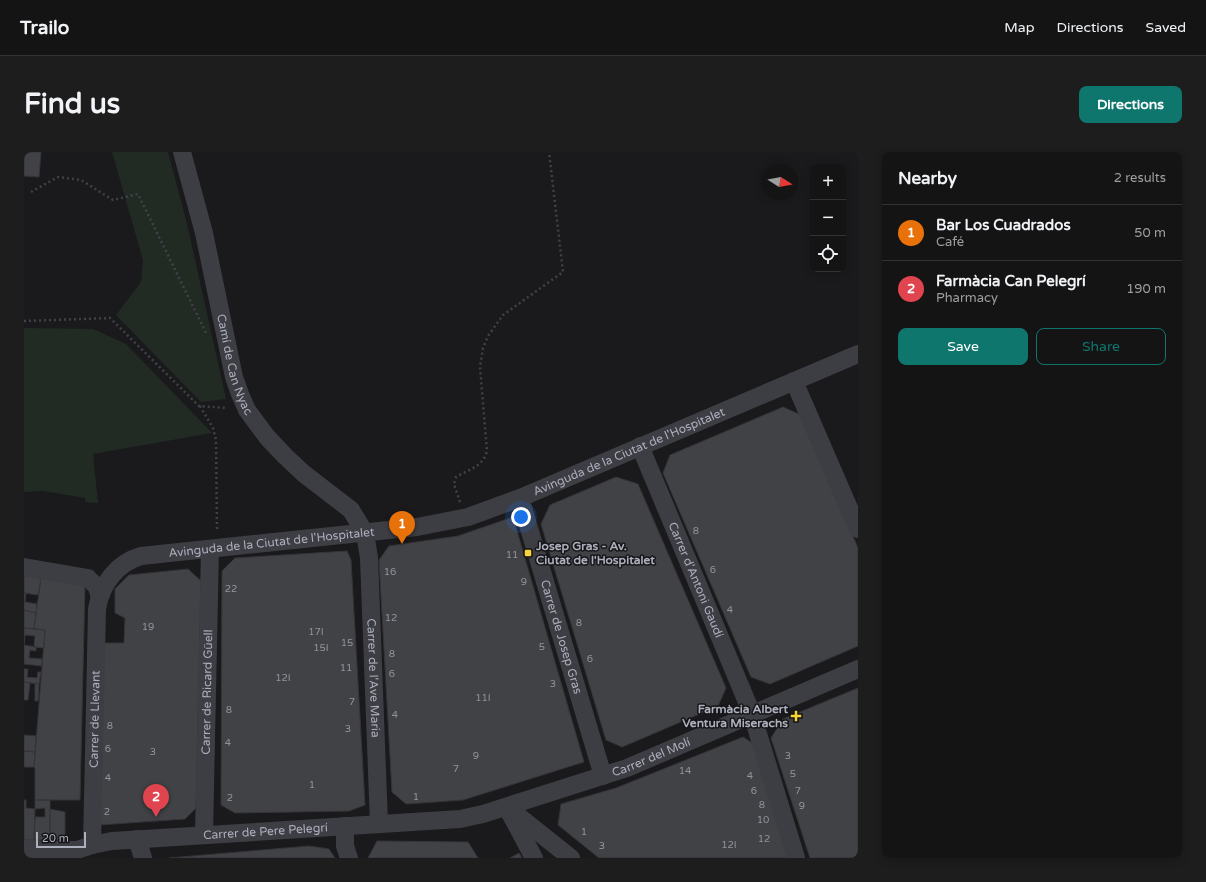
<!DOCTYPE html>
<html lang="en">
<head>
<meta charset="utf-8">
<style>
  :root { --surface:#141415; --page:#1d1d1e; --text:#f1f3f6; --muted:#9d9ea0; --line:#333334; --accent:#0f766e }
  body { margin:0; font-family:"Varela Round",sans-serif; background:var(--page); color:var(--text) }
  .controls { position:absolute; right:12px; top:12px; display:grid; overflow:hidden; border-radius:8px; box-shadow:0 2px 10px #0003 }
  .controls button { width:36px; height:36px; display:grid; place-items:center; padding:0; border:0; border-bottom:1px solid var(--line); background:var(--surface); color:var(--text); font:20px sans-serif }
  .compass { position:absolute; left:738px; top:12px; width:36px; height:36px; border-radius:50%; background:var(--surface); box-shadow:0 2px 10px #0003; rotate:101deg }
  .scale { position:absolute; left:12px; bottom:10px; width:50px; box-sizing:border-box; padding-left:4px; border:2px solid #acafbc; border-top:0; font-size:11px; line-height:14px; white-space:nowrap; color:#acafbc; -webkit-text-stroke:3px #151518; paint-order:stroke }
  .you { position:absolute; left:497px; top:365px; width:14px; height:14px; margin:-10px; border:3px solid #fff; border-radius:50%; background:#1a73e8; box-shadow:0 0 0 6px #1a73e833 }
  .badge { display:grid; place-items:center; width:26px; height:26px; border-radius:50%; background:var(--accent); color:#fff; font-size:13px; font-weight:700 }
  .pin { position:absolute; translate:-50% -33px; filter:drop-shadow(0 1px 2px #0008) }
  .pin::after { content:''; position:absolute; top:21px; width:14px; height:12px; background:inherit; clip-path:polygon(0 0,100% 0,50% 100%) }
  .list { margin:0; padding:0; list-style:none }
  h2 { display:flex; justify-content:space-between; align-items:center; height:52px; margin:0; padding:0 16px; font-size:17px }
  h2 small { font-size:13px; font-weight:400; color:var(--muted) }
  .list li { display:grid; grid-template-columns:26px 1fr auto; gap:12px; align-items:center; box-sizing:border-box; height:56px; padding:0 16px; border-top:1px solid var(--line) }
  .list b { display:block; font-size:15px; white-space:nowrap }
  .list p { margin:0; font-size:13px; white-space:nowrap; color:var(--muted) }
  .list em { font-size:13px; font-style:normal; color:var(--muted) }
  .actions { display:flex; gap:8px; padding:12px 16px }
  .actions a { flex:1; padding:9px 0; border:1px solid var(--accent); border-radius:8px; text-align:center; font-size:14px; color:var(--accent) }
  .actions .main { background:var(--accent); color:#fff }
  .icon { flex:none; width:22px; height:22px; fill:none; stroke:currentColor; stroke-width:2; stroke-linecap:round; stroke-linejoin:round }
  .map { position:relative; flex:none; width:834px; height:706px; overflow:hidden; border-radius:8px }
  header { display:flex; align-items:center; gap:24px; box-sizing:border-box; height:56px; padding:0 20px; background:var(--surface); border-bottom:1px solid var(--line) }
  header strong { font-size:19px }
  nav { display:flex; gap:22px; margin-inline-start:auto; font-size:14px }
  .intro { display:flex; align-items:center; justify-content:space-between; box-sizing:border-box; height:96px; padding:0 24px }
  h1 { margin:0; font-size:28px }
  .button { padding:10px 18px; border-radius:8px; background:var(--accent); color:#fff; font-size:14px; font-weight:700 }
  main { display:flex; gap:24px; padding:0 24px }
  aside { flex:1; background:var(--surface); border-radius:8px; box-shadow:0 2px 10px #0003 }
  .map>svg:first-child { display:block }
</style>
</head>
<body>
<header>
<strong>Trailo</strong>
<nav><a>Map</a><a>Directions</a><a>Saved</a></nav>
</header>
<div class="intro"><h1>Find us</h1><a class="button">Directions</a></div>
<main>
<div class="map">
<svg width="834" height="706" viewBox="0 0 834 706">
  <rect width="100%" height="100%" fill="#1a1a1c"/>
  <path fill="#212b24" d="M88,0H144L163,72L202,247L177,250L92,163L117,130L119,108Z
    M0,176L69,177L102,192L188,281L69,302L74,351L61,350V346L19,339L0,340Z"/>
  <path fill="#414246" stroke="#353439" d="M0,0H17L15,25L0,24Z
    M759,255L777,263L834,396V494L746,532L727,525L639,321L646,303Z
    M592,325L614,332L702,536L694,554L598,595L582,588L517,372L526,353Z
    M489,365L560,610L439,648L382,652L368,640L355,408L365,394L434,384Z
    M323,399L327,408L341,653L325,659L211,661L197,653L198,419L211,406Z
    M164,417L177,429L172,656L161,667L75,673L79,491H100L101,466L91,461V437L105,423Z
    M0,423L17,426L14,443L0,441Z
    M17,426L61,433L56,648H11V616L10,615L21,478L10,477Z
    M0,441H2L1,450L13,452L12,461L0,458Z
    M0,458L12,461L10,477L0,476Z
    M0,476L21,478L20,496L10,495L11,484L1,483L0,493Z
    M0,493L12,495V499L6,498L5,506L18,507V514L0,512Z
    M0,517H4L3,525L13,526L14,520H17L15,532L0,530Z
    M0,530L6,531L4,548H0Z
    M11,531L15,532L14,549H11Z
    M834,536V706H786L747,586L759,567Z
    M0,583L12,584L11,600L0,599Z
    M719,585L733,594L766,706H575L534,673L537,652L592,636Z
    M0,599L11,600L10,615H0Z
    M0,648H2V656L11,657L10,688H0Z
    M11,648H26V688H10L11,665H21V656L11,657Z
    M26,657L41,660V688H26Z
    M353,689L444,690L454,706H344Z
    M285,694L305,697L311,706H145Z
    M495,701L498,706H486Z"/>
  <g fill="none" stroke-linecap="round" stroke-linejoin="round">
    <path stroke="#414249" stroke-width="2.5" stroke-dasharray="2 3" stroke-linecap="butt" d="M7,40L34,25L57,28L89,48L114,42L183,183
      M0,169L86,166L175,254L203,256
      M176,254L189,276L192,288L193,379
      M436,350L430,332L432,325C445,317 459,315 463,299L456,215L459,196L464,184L479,163L539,120L525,0"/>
    <g stroke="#3d3d44" stroke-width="18">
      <path id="s1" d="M158,0L180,81L210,225L216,242L223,258L243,285L260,303L279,321L327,358L341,381L345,406L355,672"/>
      <path d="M770,229L834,377"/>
      <path id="s2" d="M616,294L728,562L772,706"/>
      <path id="s3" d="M496,346L579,624"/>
      <path d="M0,415L64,426L73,435L75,442"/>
      <path d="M483,655L547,706"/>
      <path d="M486,661L510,706"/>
      <path d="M321,674V694L325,706"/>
      <path id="s4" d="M180,683L186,397"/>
      <path d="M113,687L119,706"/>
      <path id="s5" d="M68,693L73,457C77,432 93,411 117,404L393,375L444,365L496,346L834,202"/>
      <path id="s6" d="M0,697L53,698L68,693L88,689L436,667L459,662L603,616L834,517"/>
    </g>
  </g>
  <g fill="#fad434" stroke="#151518" stroke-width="1.5">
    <rect x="500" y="397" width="8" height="8" rx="2"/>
    <path d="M770 558h4v4h4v4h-4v4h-4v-4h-4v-4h4z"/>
  </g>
  <g text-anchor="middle" stroke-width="3" stroke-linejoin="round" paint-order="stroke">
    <g font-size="10" fill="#91949e">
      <text x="672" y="382">8</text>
      <text x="488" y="406">11</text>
      <text x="689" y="421">6</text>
      <text x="366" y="423">16</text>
      <text x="500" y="433">9</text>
      <text x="207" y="440">22</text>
      <text x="706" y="461">4</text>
      <text x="367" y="469">12</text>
      <text x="555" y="474">8</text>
      <text x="124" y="478">19</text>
      <text x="292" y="483">17I</text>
      <text x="323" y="494">15</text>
      <text x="518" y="498">5</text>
      <text x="297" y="499">15I</text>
      <text x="368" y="505">8</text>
      <text x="566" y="510">6</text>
      <text x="322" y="519">11</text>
      <text x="368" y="525">6</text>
      <text x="259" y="529">12I</text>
      <text x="529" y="535">3</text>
      <text x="459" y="549">11I</text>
      <text x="328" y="553">7</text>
      <text x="205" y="561">8</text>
      <text x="371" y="566">4</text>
      <text x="86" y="577">8</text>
      <text x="324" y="580">3</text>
      <text x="204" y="594">4</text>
      <text x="84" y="600">6</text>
      <text x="129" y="603">3</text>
      <text x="452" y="607">9</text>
      <text x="764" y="607">3</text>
      <text x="432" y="620">7</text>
      <text x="661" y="622">14</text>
      <text x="769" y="625">5</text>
      <text x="726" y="627">4</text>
      <text x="84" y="629">4</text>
      <text x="288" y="636">1</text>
      <text x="730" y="642">6</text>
      <text x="774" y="642">7</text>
      <text x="392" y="648">1</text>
      <text x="206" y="649">2</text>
      <text x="738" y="656">8</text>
      <text x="778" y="657">9</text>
      <text x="83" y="663">2</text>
      <text x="739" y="671">10</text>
      <text x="560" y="683">1</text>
      <text x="740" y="690">12</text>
      <text x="705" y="696">12I</text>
      <text x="578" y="697">3</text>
    </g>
    <g font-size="12" fill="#acafbc" stroke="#151518">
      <text dy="4" stroke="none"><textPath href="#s1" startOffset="219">Camí de Can Nyac</textPath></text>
      <text dy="4" stroke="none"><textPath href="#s5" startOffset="812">Avinguda de la Ciutat de l'Hospitalet</textPath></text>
      <text dy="4" stroke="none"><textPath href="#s5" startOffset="440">Avinguda de la Ciutat de l'Hospitalet</textPath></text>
      <text dy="4" stroke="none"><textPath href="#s2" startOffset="145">Carrer d'Antoni Gaudí</textPath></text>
      <text dy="4" stroke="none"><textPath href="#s3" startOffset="145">Carrer de Josep Gras</textPath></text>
      <text dy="4" stroke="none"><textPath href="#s1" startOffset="584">Carrer de l'Ave Maria</textPath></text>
      <text dy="4" stroke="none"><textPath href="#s4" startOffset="143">Carrer de Ricard Güell</textPath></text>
      <text dy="4" stroke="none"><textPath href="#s5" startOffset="126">Carrer de Llevant</textPath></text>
      <text dy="4" stroke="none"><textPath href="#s6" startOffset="639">Carrer del Molí</textPath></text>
      <text dy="4" stroke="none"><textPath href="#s6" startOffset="243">Carrer de Pere Pelegrí</textPath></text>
    </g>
    <g font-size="12" font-weight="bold" fill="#acafbc" stroke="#151518" text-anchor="start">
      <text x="512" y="398">Josep Gras - Av.<tspan x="512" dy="14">Ciutat de l'Hospitalet</tspan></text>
      <text x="764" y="561" text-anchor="end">Farmàcia Albert<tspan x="764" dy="14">Ventura Miserachs</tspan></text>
    </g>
  </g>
</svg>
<div class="controls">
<button>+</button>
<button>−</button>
<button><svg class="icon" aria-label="locate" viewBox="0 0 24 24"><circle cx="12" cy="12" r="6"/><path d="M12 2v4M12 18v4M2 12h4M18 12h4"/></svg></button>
</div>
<svg class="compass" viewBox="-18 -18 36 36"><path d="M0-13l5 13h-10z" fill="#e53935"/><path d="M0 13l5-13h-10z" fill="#9d9ea0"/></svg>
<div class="scale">20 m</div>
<div class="you"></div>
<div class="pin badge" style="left:378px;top:392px;background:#e8710a">1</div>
<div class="pin badge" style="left:132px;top:665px;background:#e0444e">2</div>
</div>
<aside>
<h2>Nearby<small>2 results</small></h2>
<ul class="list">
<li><span class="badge" style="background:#e8710a">1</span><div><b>Bar Los Cuadrados</b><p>Café</p></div><em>50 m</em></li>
<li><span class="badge" style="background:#e0444e">2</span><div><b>Farmàcia Can Pelegrí</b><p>Pharmacy</p></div><em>190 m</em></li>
</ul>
<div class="actions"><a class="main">Save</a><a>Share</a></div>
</aside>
</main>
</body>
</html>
